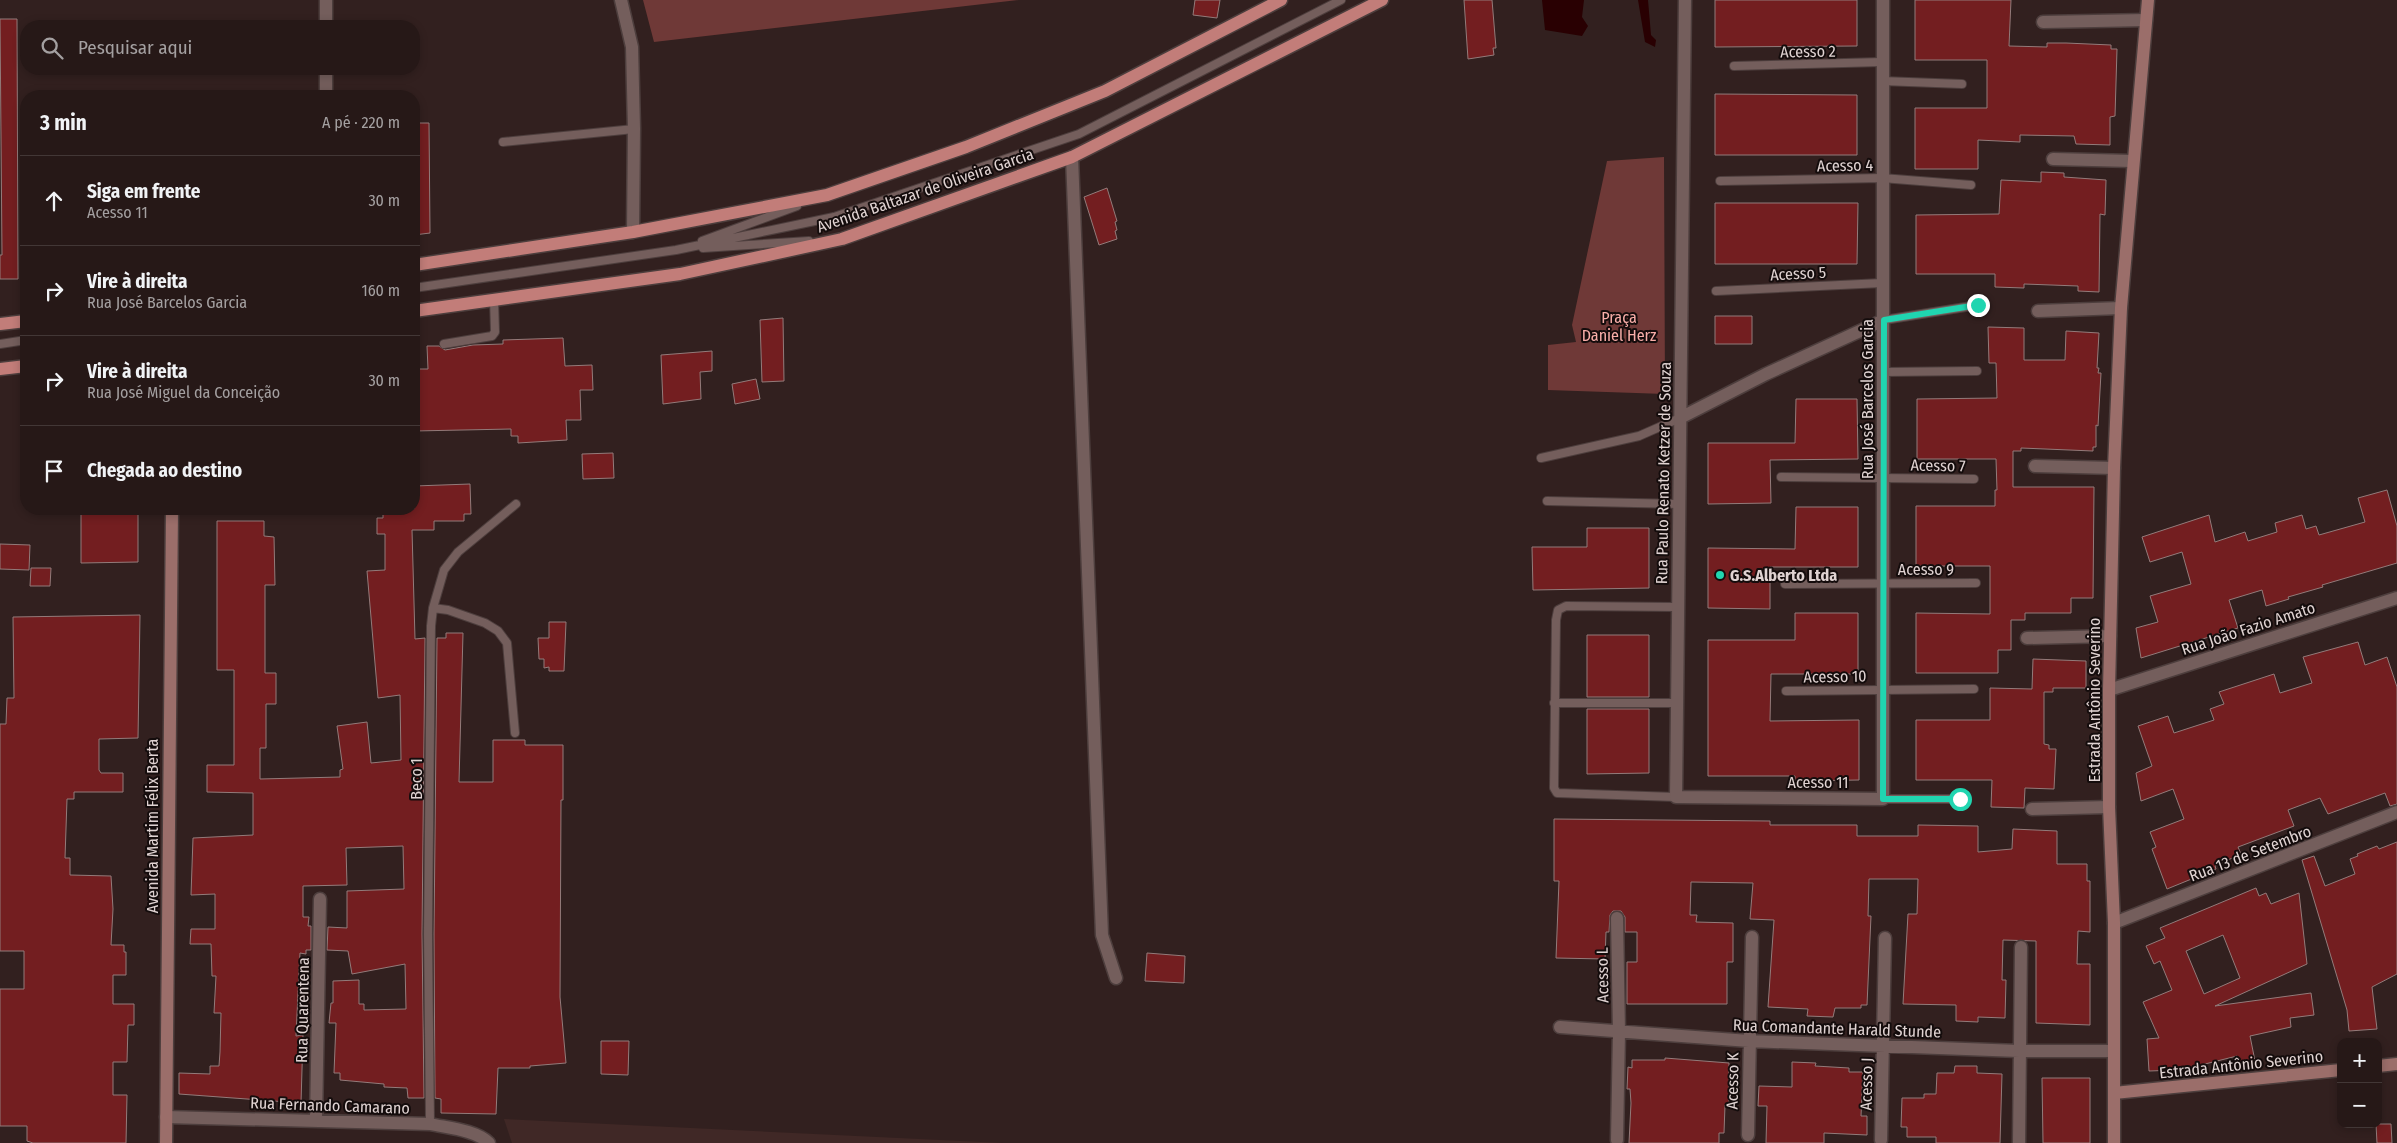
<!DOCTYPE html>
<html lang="pt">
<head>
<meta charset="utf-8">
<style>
  :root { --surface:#261817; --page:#322524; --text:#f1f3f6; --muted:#a4a0a1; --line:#423736 }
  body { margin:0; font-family:"Fira Sans Condensed",sans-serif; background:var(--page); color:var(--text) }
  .controls { position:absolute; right:15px; bottom:15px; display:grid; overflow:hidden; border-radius:10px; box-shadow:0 2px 8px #0003 }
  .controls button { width:45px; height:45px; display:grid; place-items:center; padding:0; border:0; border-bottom:1px solid var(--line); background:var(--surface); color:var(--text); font:25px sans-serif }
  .stop { position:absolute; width:15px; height:15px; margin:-11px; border:4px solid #20d5b0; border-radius:50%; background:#fff }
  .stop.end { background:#20d5b0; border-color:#fff; box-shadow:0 1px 5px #0008 }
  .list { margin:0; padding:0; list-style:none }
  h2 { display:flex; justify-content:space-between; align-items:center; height:65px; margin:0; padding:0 20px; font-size:21px }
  h2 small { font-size:16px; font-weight:400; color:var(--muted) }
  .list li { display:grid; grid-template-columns:32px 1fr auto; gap:15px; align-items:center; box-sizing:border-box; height:90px; padding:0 20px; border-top:1px solid var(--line) }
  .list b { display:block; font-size:19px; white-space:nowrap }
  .list p { margin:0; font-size:16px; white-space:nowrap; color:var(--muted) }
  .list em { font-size:16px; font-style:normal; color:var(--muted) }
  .icon { flex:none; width:28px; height:28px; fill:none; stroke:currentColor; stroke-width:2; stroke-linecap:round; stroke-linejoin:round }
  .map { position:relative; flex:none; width:2397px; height:1143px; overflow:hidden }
  .search { position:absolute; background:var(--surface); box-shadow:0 2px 8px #0003; left:20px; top:20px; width:400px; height:55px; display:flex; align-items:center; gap:12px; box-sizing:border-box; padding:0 18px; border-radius:20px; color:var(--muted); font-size:19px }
  .panel { position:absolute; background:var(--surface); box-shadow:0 2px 8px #0003; left:20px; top:90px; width:400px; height:425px; border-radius:20px }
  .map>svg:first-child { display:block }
</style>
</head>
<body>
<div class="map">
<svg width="2397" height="1143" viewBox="0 0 2397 1143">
  <rect width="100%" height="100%" fill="#32201f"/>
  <path fill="#402826" d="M504,1119L1003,1143H512Z"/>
  <path fill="#6f3937" d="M643,0H1019L654,42Z
    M1664,157L1665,394L1548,390V345L1576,342L1572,325L1607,161Z"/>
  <path fill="#290002" d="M1542,0H1584L1582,17L1588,26L1582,36L1545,30Z
    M1638,0H1648L1651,35L1656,40L1655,47L1645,42Z"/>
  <path fill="#731e20" stroke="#937b7a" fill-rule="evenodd" d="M1195,0H1220L1217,18L1193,15Z
    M1464,0H1492L1496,48H1493L1494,55L1468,59Z
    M1715,0H1857V46L1715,47Z
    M1915,0H2011L2009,46L2047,47V43H2066L2111,45V49H2117L2115,116L2110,117V145L2076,144L2074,136L2020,135V142L1978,140V169H1915V108H1987V60H1915Z
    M0,19H17L18,279H0V255H2Z
    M1715,94L1857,95V155H1715Z
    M414,123H429L430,233L414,235Z
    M2041,172L2064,173V177L2106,180L2105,215L2100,214L2099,292L2078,291V286L2024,284V288L1995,287V274H1916V215L1999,214L2001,180L2041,182Z
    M1107,188L1117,221L1115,222L1117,230L1115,231L1117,239L1099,245L1084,197Z
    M1715,203H1858L1857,264H1715Z
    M1715,316H1752V344H1715Z
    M783,318L784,381L762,382L760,320Z
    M1988,327L2024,328V360H2065L2066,331L2099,333L2097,368H2099L2098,373H2101L2098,426L2096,425V447H2093V451L2021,448V451H2013V487H2094L2093,598H2071V613H2025V620H2011V650H1998V673H1916V613L1990,614V566H1916V506H1995V490H1997L1996,459H1917V399L1997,398L1996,363H1989Z
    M563,338L565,366L592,365L593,390H580L581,420H566L567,440L518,443V436H511V429L414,431V369H428L427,346H439L445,350L473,345L503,344V340Z
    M712,351V371L700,372L701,399L663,404L661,355Z
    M756,379L760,399L735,404L732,384Z
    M1796,399H1857L1858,459L1770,460L1771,503L1708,504V443H1795Z
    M613,453L614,478L583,479L582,454Z
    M470,484L471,514H464V521H434V530H412L415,639L425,638L422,934L424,1098H408L407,1088L384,1087V1084L340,1080V1073H334L336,1023H329L331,1003H333V981L359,980V1004H364V1010L406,1009L405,964L352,974L348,951L327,950L328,927L347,928V891L404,889L403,846L346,848L347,885L303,886V917H309L308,926H311V950H306V954L300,953L299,973L296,1036L303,1035L301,1103L179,1094V1073L210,1074V1066H219L220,1052L221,1013H214L216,976H212L211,944H190L191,929H215V894L191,895L193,838L253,835V793L207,792V765H234V670H217V521H264V536L274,537L275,585H265V673H276V704H266V748H260V779L340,777V770L343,769L337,726L367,722L371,763L401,760L400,695L378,698L367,571L385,570V534H377V518H383V509H414V486Z
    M2387,490L2397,526V563L2322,585L2323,587L2288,597L2289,599L2266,606L2262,590L2229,600L2238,628L2141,658L2136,628L2158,622L2150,596L2191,584L2182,552L2150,562L2142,537L2209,515L2215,542L2245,532L2248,541L2277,532L2275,523L2302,515L2306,529L2316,526L2319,535L2365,522L2358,498Z
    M1796,507H1858V567H1770V609L1708,608V548L1795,549Z
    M81,509H138V562L81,563Z
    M1587,528H1649V588L1533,590L1532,547H1587Z
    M0,544L30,545L29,570L0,569Z
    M31,568H51L50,586H30Z
    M1795,613H1858V674H1771L1770,721L1859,720V780L1795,781V776H1708V640H1795Z
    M140,615L138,738L99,739V770L101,773H123V792H74V799H67L65,858H70V875L111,876L113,909L111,945H124V952H126V975H113V1004H134V1025H128L127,1062H113V1095H127L126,1143H33L27,1141V1126H0V989H24V951H0V724H6L7,698H14L13,617Z
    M549,622H566L564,671H549V667L544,668V659H539L538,638H549Z
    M446,633H463L459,782H493V740H525V745H563V800H561L560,997L566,1063L530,1066V1068H498L496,1114L441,1113V1099L435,1098L434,934L437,638H446Z
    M1587,635H1649V697H1587Z
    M2358,642L2365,665L2387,657L2397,687V804L2390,806L2385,793L2328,814L2320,798L2288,810L2294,826L2238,847L2241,854L2215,866L2216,869L2167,889L2152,849L2156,847L2150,832L2184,819L2173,789L2141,801L2136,773L2152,766L2138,726L2168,716L2174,733L2214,720L2210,709L2224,704L2219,692L2274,674L2280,693L2312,683L2303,657Z
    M2033,659L2086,661V688H2053V692H2044V744L2049,745V749H2056L2054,789L2025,788L2024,808L1991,807L1992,780H1916V720H1990V688L2032,689Z
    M1587,709H1649V773L1587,774Z
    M1554,819L1770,821V825H1857V836H1918V825L1978,826V852L2012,849L2013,829L2057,831V864H2087V881H2090V932L2078,931L2077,964H2090V1025L2036,1023V941L2003,940L2002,980H2006L2005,1018L1978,1017V1022L1956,1021V1005L1903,1004L1908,914H1917L1918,879H1869L1868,916H1871L1867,1005H1861V1008H1835L1833,1017L1807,1016L1808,1009L1768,1007L1774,920L1750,919L1753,883L1691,882L1690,915H1697L1696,922L1733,923V962H1727V1004H1627V962H1637V932H1625V917L1621,911H1613L1610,915L1609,932H1606L1605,959L1556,958L1559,881H1554Z
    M2397,842V974L2372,987L2377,1029L2349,1031L2347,1010L2302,860L2314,856L2325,886L2355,874L2350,859L2358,856L2357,854L2377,846L2379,849Z
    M2256,888L2259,896L2266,893L2271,904L2299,893L2307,964L2215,1006L2311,993L2314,1015L2290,1018L2291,1027L2250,1036L2255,1061L2240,1065L2237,1056L2177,1071V1070L2149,1071L2147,1039L2159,1038L2143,1002L2172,990L2160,961L2154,964L2146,946L2165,938L2160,928ZM2223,935L2240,978L2204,994L2186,951Z
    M1147,953L1185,956L1184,983L1145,981Z
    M601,1041H629L628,1075L601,1074Z
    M1665,1058L1729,1063V1105H1725L1724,1133H1719V1143H1629L1631,1103L1630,1089H1627L1628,1067L1632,1068V1060H1665Z
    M1792,1062L1816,1063L1815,1066L1849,1068V1072H1863L1861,1116H1867V1135L1824,1133V1143H1766L1767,1106H1758L1759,1086L1792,1087Z
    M1955,1066H1977V1073L2002,1074L2000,1143H1936V1137H1907V1127H1901L1902,1098H1924V1094H1936L1937,1073H1954Z
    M2042,1078H2090V1143H2043Z
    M2376,1124H2391L2392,1143H2377Z"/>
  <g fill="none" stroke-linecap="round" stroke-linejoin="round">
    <defs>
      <path id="lane" d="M1734,66L1882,62
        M1882,81L1962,84
        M503,142L634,129
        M1720,181L1882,178L1971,185
        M702,241L797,206
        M703,248L809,241
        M414,288L676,250L834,217L1079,134L1341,0
        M1716,291L1882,283
        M1884,320L1978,305
        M0,344L26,340
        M444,344L492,336L495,332L494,299
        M1883,372L1977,371
        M1541,458L1639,436L1680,418
        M1781,477L1974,479
        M1547,501L1679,504
        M1785,584L1976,583
        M433,608L444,570L458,552L516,504
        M1786,691L1974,689
        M1554,703H1677
        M1676,797L1557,793L1554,788L1556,620L1558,610L1566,606L1678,607
        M1883,799H1961
        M430,1124L428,934L431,626L433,608L448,610L485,623L498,631L507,643L515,733"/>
      <path id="street" d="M326,0V26
        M621,0L632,47L634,129L633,232
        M1685,0L1676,797L1883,799V0
        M2043,22L2146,20
        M326,69V96
        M1072,157L1102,935L1116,978
        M2053,159L2132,161
        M2038,311L2121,308
        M1680,418L1766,374L1884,320
        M2035,466L2114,468
        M2027,638L2110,636
        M2109,690L2397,598
        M2032,809L2109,807
        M1617,918L1619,1032L1617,1140
        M2114,923L2397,812
        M1560,1027L1749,1041L2019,1051H2113
        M166,1117L430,1124C448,1128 476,1130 489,1143
        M316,1121L320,899
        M1748,1135L1752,937
        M1881,1140L1885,938
        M2019,1143L2021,947"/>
      <path id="secondary" d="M2378,1066L2397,1064
        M2114,1093L2341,1070
        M166,1143L172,509
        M2114,1143V923L2109,807V690L2114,468L2121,308L2148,0"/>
      <path id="primary" d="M414,265L633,232L827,195L966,147L1105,91L1281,0
        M414,311L680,274L842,239L1072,157L1382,0
        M0,324L26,321
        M0,369L26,366"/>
    </defs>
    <use href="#lane" stroke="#4d3e3d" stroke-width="10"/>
    <use href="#street" stroke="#4d3e3d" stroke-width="15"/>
    <use href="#secondary" stroke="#4d3e3d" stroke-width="15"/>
    <use href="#primary" stroke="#4d3e3d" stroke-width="15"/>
    <use href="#lane" stroke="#745e5c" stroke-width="8"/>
    <use href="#street" stroke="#745e5c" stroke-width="12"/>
    <use href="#secondary" stroke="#9b6e6a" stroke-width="12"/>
    <use href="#primary" stroke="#c27d79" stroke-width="12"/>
  </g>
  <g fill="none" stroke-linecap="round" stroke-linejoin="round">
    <path stroke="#20d5b0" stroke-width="6" d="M1960,799H1883L1884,320L1978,305"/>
  </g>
  <circle fill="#20d5b0" stroke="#140c0c" stroke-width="2" cx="1720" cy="575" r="5"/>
  <g text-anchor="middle" stroke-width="4" stroke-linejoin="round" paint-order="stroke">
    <g font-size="16" fill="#e0d3d2" stroke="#140c0c">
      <text transform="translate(1808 51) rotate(-1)" y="6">Acesso 2</text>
      <text transform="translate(1845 165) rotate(-1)" y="6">Acesso 4</text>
      <text transform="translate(925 190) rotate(-19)" y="6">Avenida Baltazar de Oliveira Garcia</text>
      <text transform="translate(1798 273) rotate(-3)" y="6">Acesso 5</text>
      <text transform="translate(1867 399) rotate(-90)" y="6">Rua José Barcelos Garcia</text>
      <text transform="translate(1938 465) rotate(1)" y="6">Acesso 7</text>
      <text transform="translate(1663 473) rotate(-89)" y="6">Rua Paulo Renato Ketzer de Souza</text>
      <text x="1926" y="575">Acesso 9</text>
      <text transform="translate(2248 628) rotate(-18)" y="6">Rua João Fazio Amato</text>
      <text transform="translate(1835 676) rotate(-1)" y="6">Acesso 10</text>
      <text transform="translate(2094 700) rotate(-90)" y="6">Estrada Antônio Severino</text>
      <text transform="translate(416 779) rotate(-90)" y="6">Beco 1</text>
      <text x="1818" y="788">Acesso 11</text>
      <text transform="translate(152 826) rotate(-90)" y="6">Avenida Martim Félix Berta</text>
      <text transform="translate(2250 853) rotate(-21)" y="6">Rua 13 de Setembro</text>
      <text transform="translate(1602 975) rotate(-91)" y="6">Acesso L</text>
      <text transform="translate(302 1010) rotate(-89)" y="6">Rua Quarentena</text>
      <text transform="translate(1837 1028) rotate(2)" y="6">Rua Comandante Harald Stunde</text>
      <text transform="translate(2241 1064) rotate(-6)" y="6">Estrada Antônio Severino</text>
      <text transform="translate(1732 1081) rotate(-89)" y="6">Acesso K</text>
      <text transform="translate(1866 1084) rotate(-89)" y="6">Acesso J</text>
      <text transform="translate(330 1105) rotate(2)" y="6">Rua Fernando Camarano</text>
    </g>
    <g font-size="16" fill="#f9aea9" stroke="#140c0c">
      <text x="1619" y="323">Praça<tspan x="1619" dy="18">Daniel Herz</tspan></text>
    </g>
    <g font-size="16" font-weight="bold" fill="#e0d3d2" stroke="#140c0c" text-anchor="start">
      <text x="1730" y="581">G.S.Alberto Ltda</text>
    </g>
  </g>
</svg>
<div class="controls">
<button>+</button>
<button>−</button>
</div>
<div class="stop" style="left:1960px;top:799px"></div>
<div class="stop end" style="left:1978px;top:305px"></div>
<div class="search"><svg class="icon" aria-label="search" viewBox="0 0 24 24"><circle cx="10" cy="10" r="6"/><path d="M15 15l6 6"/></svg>Pesquisar aqui</div>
<section class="panel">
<h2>3 min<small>A pé · 220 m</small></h2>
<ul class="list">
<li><svg class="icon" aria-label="ahead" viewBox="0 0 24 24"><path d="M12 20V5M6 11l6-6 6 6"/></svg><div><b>Siga em frente</b><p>Acesso 11</p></div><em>30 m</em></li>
<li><svg class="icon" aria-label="right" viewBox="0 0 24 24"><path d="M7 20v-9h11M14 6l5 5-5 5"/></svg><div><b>Vire à direita</b><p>Rua José Barcelos Garcia</p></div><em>160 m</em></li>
<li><svg class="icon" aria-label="right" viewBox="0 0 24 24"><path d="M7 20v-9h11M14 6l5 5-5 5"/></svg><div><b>Vire à direita</b><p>Rua José Miguel da Conceição</p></div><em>30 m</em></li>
<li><svg class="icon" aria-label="arrive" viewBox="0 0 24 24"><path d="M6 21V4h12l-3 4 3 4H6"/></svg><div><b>Chegada ao destino</b></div></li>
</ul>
</section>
</div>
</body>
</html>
